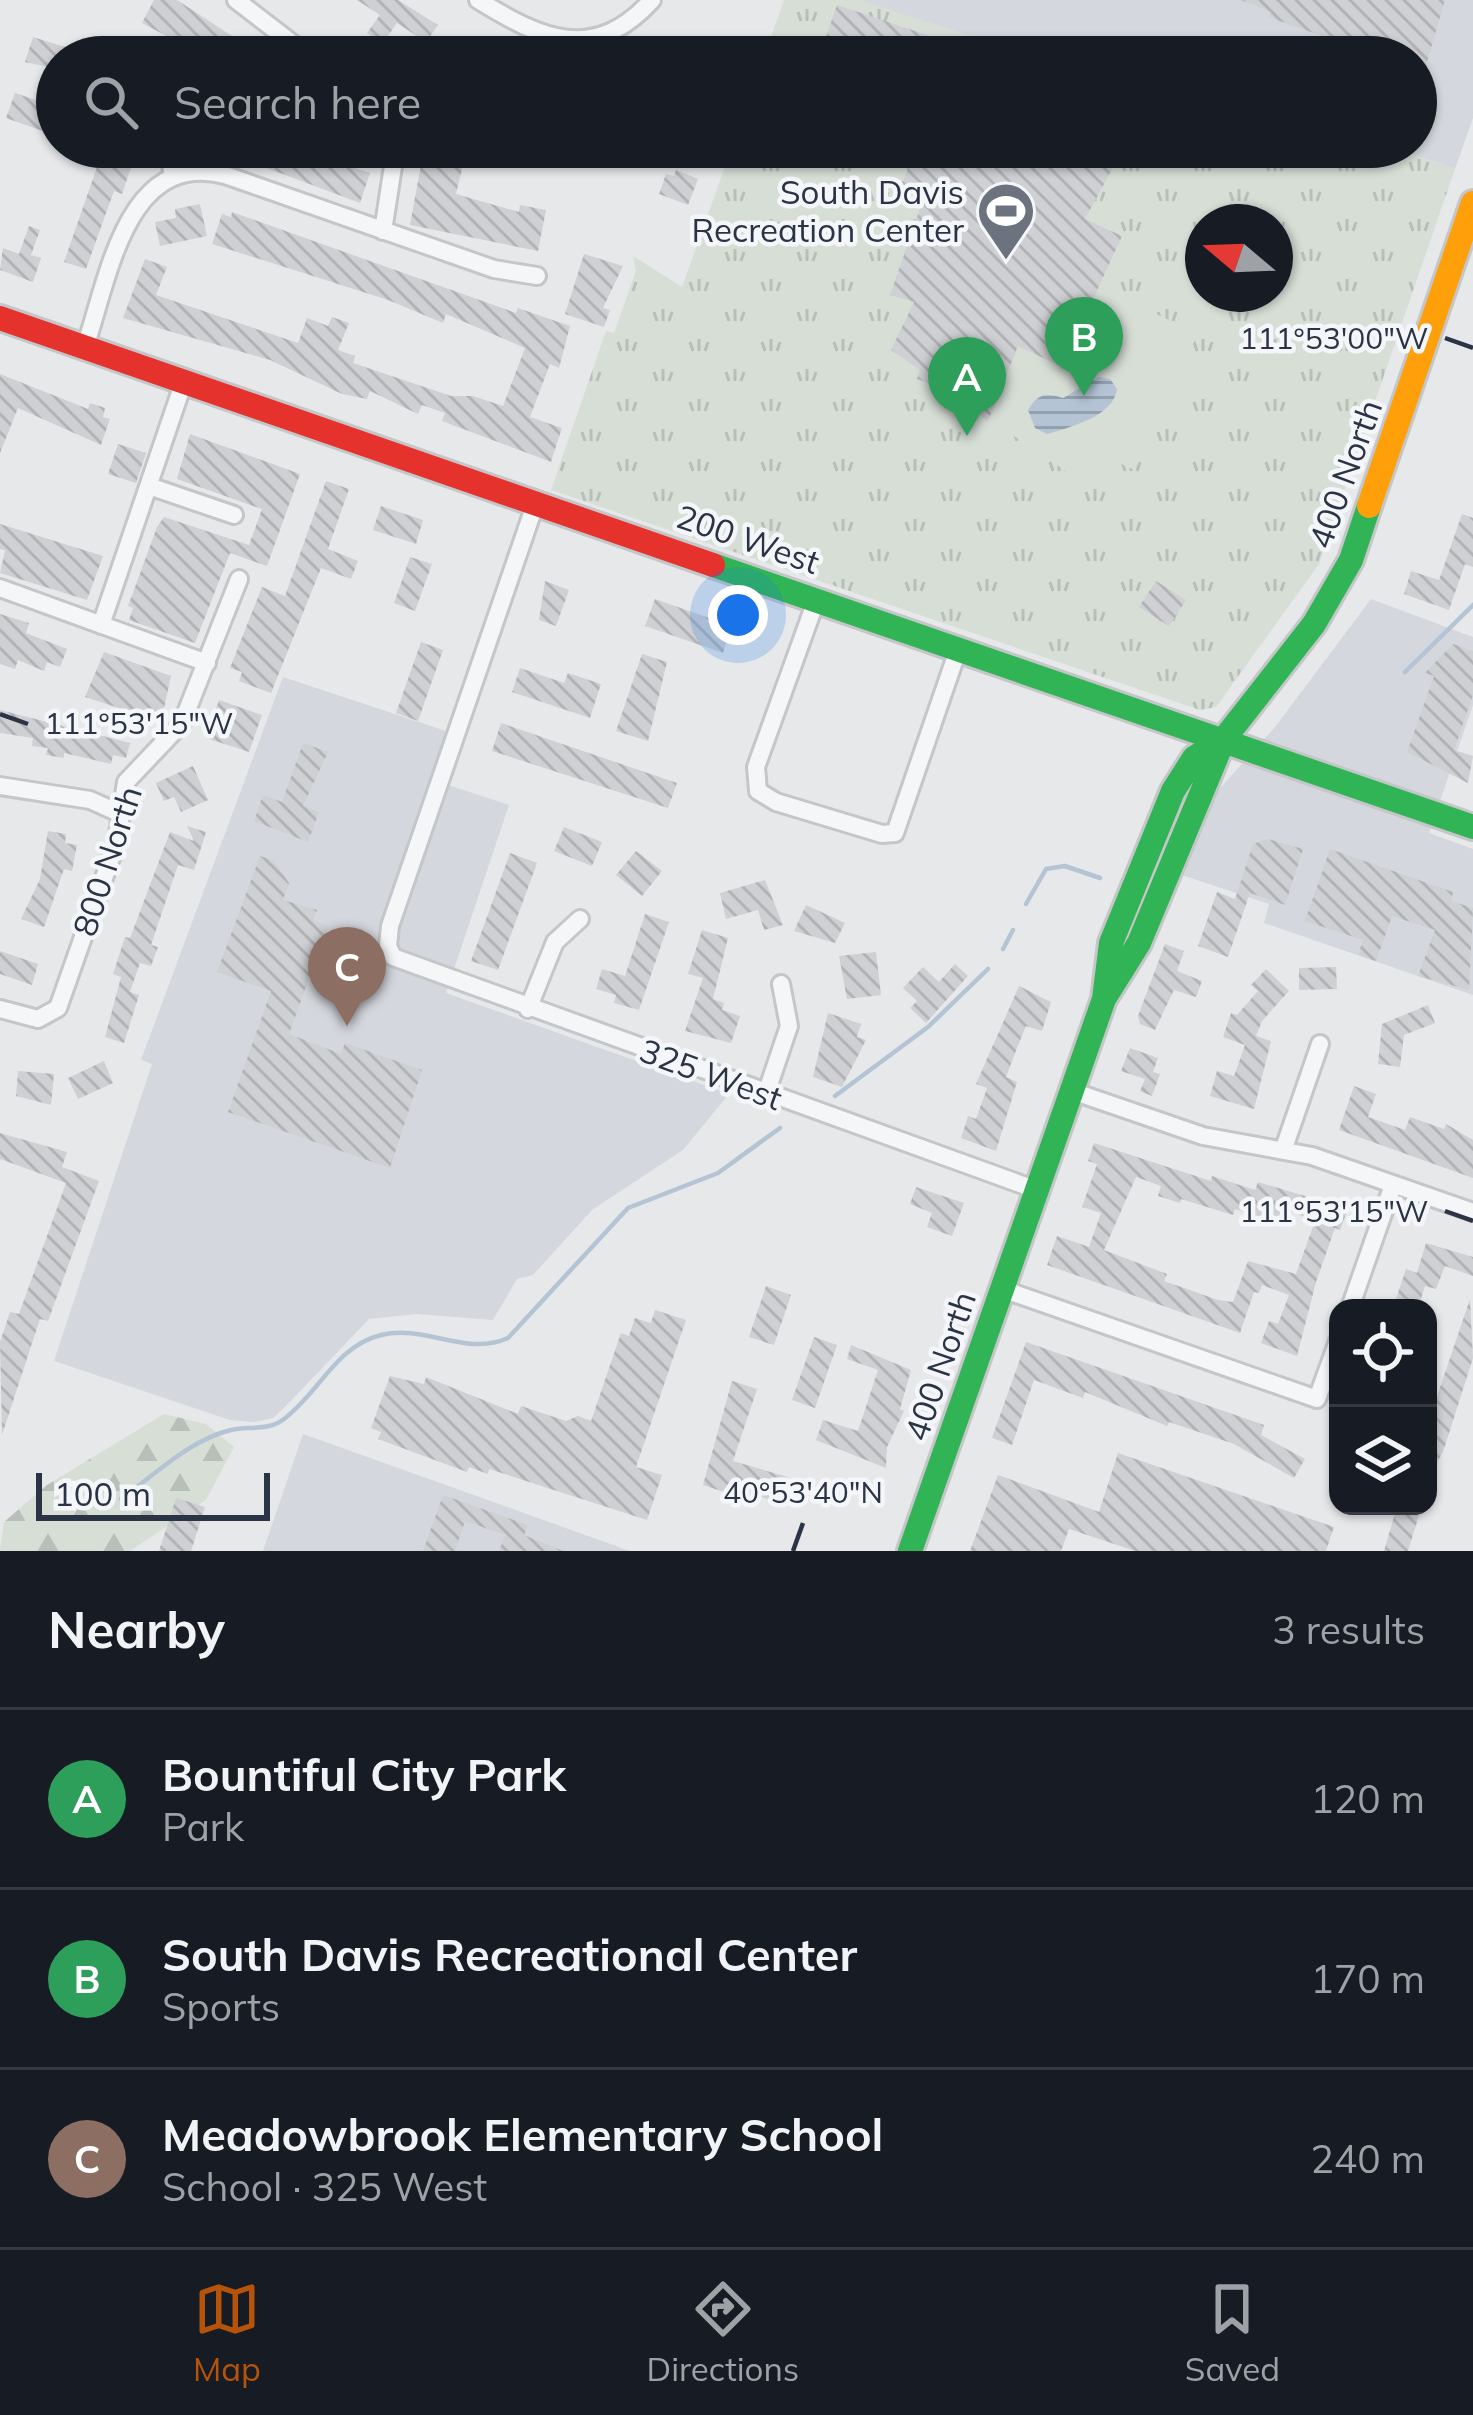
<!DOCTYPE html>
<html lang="en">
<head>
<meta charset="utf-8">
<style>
  :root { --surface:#171b24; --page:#242831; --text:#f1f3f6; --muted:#9ea1a6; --line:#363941; --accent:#b45309 }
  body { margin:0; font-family:Mulish,sans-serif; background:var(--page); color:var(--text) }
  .controls { position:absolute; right:36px; bottom:36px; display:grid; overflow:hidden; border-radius:24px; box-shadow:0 3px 9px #0004 }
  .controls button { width:108px; height:108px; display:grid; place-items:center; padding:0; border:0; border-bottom:3px solid var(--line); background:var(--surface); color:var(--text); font:60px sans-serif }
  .compass { position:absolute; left:1185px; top:204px; width:108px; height:108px; border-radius:50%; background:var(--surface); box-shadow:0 3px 9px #0004; rotate:289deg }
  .scale { position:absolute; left:36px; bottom:30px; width:234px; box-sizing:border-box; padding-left:12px; border:6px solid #2b3445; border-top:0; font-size:33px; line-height:42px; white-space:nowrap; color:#2b3445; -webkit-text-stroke:9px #f4f6f9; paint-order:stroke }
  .you { position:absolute; left:738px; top:615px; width:42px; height:42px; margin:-30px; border:9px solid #fff; border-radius:50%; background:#1a73e8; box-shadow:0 0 0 18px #1a73e833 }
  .badge { display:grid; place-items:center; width:78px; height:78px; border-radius:50%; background:var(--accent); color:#fff; font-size:39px; font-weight:700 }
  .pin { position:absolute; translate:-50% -99px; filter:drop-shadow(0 3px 6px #0008) }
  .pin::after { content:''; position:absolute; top:63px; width:42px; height:36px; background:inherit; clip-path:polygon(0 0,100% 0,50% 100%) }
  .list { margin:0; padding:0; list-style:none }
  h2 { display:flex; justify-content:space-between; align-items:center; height:156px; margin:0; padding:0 48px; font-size:51px }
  h2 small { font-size:39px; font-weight:400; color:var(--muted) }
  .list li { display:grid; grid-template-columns:78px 1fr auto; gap:36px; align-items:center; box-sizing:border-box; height:180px; padding:0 48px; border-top:3px solid var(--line) }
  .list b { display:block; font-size:45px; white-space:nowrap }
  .list p { margin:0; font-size:39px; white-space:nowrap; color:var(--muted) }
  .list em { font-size:39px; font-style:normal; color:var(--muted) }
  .icon { flex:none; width:66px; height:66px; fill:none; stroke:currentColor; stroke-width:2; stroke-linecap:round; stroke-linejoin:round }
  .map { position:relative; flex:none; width:1473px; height:1551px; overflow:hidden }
  .search { position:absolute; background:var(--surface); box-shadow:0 3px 9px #0004; left:36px; right:36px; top:36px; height:132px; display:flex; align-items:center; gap:30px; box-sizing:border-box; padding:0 42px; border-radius:66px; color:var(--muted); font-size:45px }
  .sheet { height:696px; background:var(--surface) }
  nav { display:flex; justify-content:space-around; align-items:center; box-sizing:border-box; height:168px; border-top:3px solid var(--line); background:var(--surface); font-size:33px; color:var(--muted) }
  nav a { display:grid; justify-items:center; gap:6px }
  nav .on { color:var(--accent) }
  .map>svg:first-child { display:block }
</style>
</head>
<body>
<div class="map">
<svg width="1473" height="1551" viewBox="0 0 1473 1551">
  <defs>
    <pattern id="grass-tufts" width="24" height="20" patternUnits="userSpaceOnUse" patternTransform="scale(3)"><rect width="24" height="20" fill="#d6ded6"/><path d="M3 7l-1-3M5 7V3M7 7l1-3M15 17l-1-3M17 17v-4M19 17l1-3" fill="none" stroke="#b8bfb9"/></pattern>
    <pattern id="forest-firs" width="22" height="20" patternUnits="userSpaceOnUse" patternTransform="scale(3)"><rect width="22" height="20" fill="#d6ded6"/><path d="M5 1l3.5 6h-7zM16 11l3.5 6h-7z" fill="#b8bfb9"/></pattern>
    <pattern id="water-rules" width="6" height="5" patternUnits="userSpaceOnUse" patternTransform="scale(3)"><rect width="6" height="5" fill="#b4c4d5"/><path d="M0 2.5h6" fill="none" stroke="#93a0af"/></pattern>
    <pattern id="building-back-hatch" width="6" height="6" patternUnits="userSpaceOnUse" patternTransform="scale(3)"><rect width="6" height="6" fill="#ced0d3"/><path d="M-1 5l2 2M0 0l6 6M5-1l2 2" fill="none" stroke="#b1b3b6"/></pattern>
  </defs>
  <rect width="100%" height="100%" fill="#e6e8ea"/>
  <path fill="#d4d7dd" d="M857,0H1473V118L1455,169L1392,147H1416V57H1038Z
    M1371,599L1473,637V705L1429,833L1473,849V995L1264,923L1269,904L1173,872L1212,797L1275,727Z
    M283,677L446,731L430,779L509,805L446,993L729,1094L683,1150L592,1210L533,1275L517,1279L493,1320L417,1314L369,1319L284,1408L273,1418L254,1422L230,1420L54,1361L152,1064L141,1060Z
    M303,1434L630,1551H263Z"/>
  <path fill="url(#grass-tufts)" fill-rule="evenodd" d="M784,0H859L1038,57H764Z
    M732,147H1392L1455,169L1319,564L1216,707L1200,710L551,490L606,331L614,333L636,271L633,256L682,287ZM1203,222H1275V294H1203Z"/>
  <path fill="url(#forest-firs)" d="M164,1414L206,1424L234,1447L206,1500L130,1551H0L4,1522L47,1485Z"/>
  <path fill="#d6ded6" d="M1099,288L1198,333L1135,470L1103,456L1089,487L989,419L1018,346L1059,365Z"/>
  <path fill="url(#water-rules)" d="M1099,377L1110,379L1117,389C1113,417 1070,427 1047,434L1035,428L1028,410C1037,394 1046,392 1063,398Z"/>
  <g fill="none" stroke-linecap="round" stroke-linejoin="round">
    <path stroke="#b4c4d5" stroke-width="4.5" d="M1405,672L1473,605
      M1026,904L1046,869L1065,866L1100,878
      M1003,949L1013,930
      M835,1096L928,1027L988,969
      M121,1499C153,1476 191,1439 231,1430C248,1426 269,1431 284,1419C319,1393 336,1346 381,1335C425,1324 466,1357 508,1338L628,1208L718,1173L780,1128"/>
  </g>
  <path fill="url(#building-back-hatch)" fill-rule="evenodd" d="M154,0H177L264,57H206L142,23Z
    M357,0H398L438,25L426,42L397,23L382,44L367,33L380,15Z
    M1241,0H1445L1420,86L1416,57H1382L1268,17L1271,12Z
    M837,5L987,55L986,57H819Z
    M33,37L87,54L86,57H57V69L25,62Z
    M15,93L57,107V136L6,118Z
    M104,147H138L122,194L114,191L86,269L64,262Z
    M183,147H307L318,151L316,155L370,173L360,203L221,151L216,161Z
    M888,147H1124L1085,219L1122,236L1077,334L1058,365L1018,346L988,421L943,388L917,379L920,370L891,350L914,302L890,295L923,200L899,189L913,159Z
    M424,148L456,156L454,163L463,165L456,194L519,212L520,205L546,210L538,251L410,225Z
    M676,170L698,179L688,205L659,194L666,174L674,176Z
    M200,204L207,236L160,246L155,222L176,218L175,209Z
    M232,212L516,313L518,308L570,326L559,368L550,364L530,417L562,428L551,462L442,421L445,413L422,405L418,414L370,391L367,399L342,394L270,360L123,318L145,259L167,267L156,295L298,343L307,318L328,326L332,317L349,323L338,350L355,356L353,363L451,396H473L503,406L525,348L446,314L443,323L388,300L212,244L222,214L231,217Z
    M29,226L40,230L31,255L41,258L33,282L0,270L3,248L19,254Z
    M584,254L623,266L603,308L610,310L604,327L565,314Z
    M0,374L88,409L90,403L105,408L103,417L110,419L101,445L18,408L0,453Z
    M190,434L300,474L267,566L230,553L195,643L129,620L133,608L128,606L157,527L164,517L249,545L262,509L177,479Z
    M118,444L146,453L136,483L108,474Z
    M326,481L349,489L328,549L358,561L351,579L321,568L271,693L239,681L242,672L230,668L262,587L285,596Z
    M381,506L423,520L416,544L373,530Z
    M1462,514L1473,518V567L1465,564L1449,610L1404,594L1411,571L1439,580Z
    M0,524L103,556L87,600L0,573L5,550L0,549Z
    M410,557L432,564L415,611L394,603Z
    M545,581L569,590L556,626L539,620Z
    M1156,581L1186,600L1169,626L1139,607Z
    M655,599L732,626L723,653L645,626Z
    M0,614L29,623L26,633L67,649L60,667L47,662L44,671L18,660L15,669L0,664Z
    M421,642L443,650L418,721L396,713Z
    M1453,644L1473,651V695L1454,750L1473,756L1468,783L1407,752L1434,676L1425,673Z
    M104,652L171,676L161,722L85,697Z
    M642,654L667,662L648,741L616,731Z
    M520,668L564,683L568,673L601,684L590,718L512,692Z
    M219,700L262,715L249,752L206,738Z
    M0,710L130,743L126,758L113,755L111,764L64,753V758L46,755L48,748L32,746L33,738L0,733Z
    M501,723L677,783L668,808L492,751Z
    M303,743L328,752L303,806L319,812L308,842L254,821L263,795L282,802Z
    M193,766L208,800L181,812L174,797L164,801L156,783Z
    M187,826L206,832L194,870L178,865L151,945L158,947L151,966L140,963L130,992L139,995L124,1043L105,1037L121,977L113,974L125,937L130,938L170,832L194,841Z
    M564,827L602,842L592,866L554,851Z
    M48,831L66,834L65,843L77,845L72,871L64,869L44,927L21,919L40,879Z
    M1268,839L1303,849L1285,905L1250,893L1228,957L1198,946L1217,892L1235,899L1253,844Z
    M1330,849L1453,892L1451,901L1473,908L1469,990L1418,976L1435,930L1392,916L1376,961L1358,955L1363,940L1305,921Z
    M636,851L662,871L642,896L616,875Z
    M510,853L537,863L498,970L471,961Z
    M260,856L273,860L289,883L283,900L317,910L313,921L328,926L289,1034L341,1054L345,1043L422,1070L390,1168L228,1112L271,991L217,972Z
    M765,880L783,925L764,930L758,910L726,919L720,893Z
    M806,905L845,923L835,943L794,931Z
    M645,914L669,922L639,1010L614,1003L616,995L596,989L602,969L625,976Z
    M702,930L728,938L713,999L724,1003L722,1010L740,1016L731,1043L685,1031L703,978L688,974Z
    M1165,944L1184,951L1177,971L1202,981L1196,997L1174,990L1155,1030L1140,1024L1138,1016Z
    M0,951L38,964L32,985L0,974Z
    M876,952L881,995L847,999L839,956Z
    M955,964L968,976L926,1023L910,1008L917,1001L903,988L923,967L939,982Z
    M1336,967L1337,989L1299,990V968Z
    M1266,969L1289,991L1262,1021L1256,1036L1271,1041L1254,1109L1210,1096L1217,1071L1234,1076L1245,1045L1223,1037L1231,1013L1237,1015L1258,991L1251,985Z
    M1019,986L1051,1002L1042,1031L1026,1026L1017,1048L1006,1077L1017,1082L996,1151L961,1138L968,1116L976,1119L987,1088L976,1084Z
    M1428,1005L1435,1023L1404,1035L1400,1067L1378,1064L1382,1024Z
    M828,1013L861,1024L857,1037L866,1040L842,1087L813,1077Z
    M1130,1048L1158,1058L1153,1072L1160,1074L1152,1096L1140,1091L1145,1079L1121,1071Z
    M104,1061L113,1083L78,1099L68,1078Z
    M18,1071L54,1074L51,1105L16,1096Z
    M1354,1086L1376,1094L1368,1117L1405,1130L1410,1117L1444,1129L1446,1124L1473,1140V1178L1339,1130Z
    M0,1133L67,1152L62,1167L99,1181L48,1321L40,1319L2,1435L0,1342L10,1312L19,1314L66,1183L0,1159Z
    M1094,1143L1211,1181L1212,1176L1255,1190L1258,1182L1348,1209L1340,1230L1335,1228L1316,1282L1297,1356L1261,1343L1269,1321L1278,1324L1289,1295L1262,1285L1259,1293L1254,1292L1240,1333L1047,1265L1057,1236L1089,1247L1101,1213L1082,1207L1097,1164L1088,1161ZM1136,1177L1161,1186L1158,1196L1180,1203L1181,1199L1233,1215L1235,1209L1281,1224L1286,1210L1315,1221L1296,1274L1248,1261L1233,1302L1218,1300L1164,1281L1167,1274L1104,1250Z
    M916,1187L964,1203L952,1236L927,1227L932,1213L910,1204Z
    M1426,1243L1473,1257V1276L1445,1266L1436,1289L1425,1286L1418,1308H1393L1406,1269L1417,1273Z
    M766,1286L791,1295L774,1345L749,1337Z
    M1470,1299L1473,1358L1443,1452L1428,1478V1423Z
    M655,1310L686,1320L636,1467L662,1475L647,1520L489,1469L488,1474L469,1467L467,1472L378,1439L381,1432L371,1428L390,1376L424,1384L426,1377L518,1414L521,1406L566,1421L578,1416L591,1421L621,1333L629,1336L635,1318L651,1323Z
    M814,1337L837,1345L815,1408L792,1400Z
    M1026,1342L1264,1425L1261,1435L1305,1459L1294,1478L1234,1444L1169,1422L1167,1426L1085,1392L1083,1398L1034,1380L1012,1445L992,1438Z
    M851,1345L911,1370L900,1409L904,1411L887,1447L886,1468L816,1440L823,1420L858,1431L878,1370L847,1359Z
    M732,1381L757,1389L733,1461L788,1477L779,1503L756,1495L754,1502L703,1485Z
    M1118,1453L1334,1527L1326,1551H1135L1069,1529L1061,1551H970L998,1475L1099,1512Z
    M443,1495L528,1525L524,1535L563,1551H499L505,1535L465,1521L455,1551H423Z
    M176,1498L205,1507L191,1551H159Z
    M1397,1506H1422L1408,1551H1384Z"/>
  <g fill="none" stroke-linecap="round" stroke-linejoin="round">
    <defs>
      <path id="street" d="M236,0L310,57
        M478,0C541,39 594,64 652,0
        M170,147L172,174
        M383,231L396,147
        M85,347C109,277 126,150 225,175L494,269L537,276
        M149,486L234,515
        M536,502L390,926L388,946L393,957L1037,1190
        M0,588L207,663
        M817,598L756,767L758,791L776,802L882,834L895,833L959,647
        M101,625L184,381
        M0,786L90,800L119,813
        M0,1009L38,1019L58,1008L117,841L126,782L182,723L239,579
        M528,1009L555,942L580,919
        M1072,1091L1203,1136L1312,1156L1473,1212
        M766,1094L789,1026L781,984
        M1284,1148L1320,1044
        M1002,1289L1317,1399L1338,1341
        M1350,1308L1393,1185"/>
      <path id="fast" d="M713,565L1473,827
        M1104,999L1111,943L1173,791L1194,758L1224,739L1314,624L1351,560L1369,506
        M910,1551L1104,999L1139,943L1224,739"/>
      <path id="slow" d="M1369,506L1473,203"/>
      <path id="jam" d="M0,318L713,565"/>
    </defs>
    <use href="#street" stroke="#c4c6c8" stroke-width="22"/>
    <use href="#fast" stroke="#c4c6c8" stroke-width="30"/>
    <use href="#slow" stroke="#c4c6c8" stroke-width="30"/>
    <use href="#jam" stroke="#c4c6c8" stroke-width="30"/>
    <use href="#street" stroke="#f5f6f7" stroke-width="16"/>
    <use href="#fast" stroke="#30b455" stroke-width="24"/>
    <use href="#slow" stroke="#ff9f0a" stroke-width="24"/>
    <use href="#jam" stroke="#e5322d" stroke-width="24"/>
  </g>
  <path fill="none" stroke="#2b3445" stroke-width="4.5" d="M1445,338L1473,348M0,714L28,724M1445,1211L1473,1221M793,1551L803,1523"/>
  <defs>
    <symbol id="stadium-pin" viewBox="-11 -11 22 30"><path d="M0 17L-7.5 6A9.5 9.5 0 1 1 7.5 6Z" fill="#6c737f" stroke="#f4f6f9"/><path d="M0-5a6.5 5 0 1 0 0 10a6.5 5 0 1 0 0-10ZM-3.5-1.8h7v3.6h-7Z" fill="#fff"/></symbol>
  </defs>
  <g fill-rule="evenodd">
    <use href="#stadium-pin" x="973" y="178" width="66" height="90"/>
  </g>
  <g text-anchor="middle" stroke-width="9" stroke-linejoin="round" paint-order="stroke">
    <g font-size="33" fill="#2b3445" stroke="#f4f6f9" text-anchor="end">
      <text x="964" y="204">South Davis<tspan x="964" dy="38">Recreation Center</tspan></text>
    </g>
    <g font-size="33" fill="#2b3445" stroke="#f4f6f9">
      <text transform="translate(1345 474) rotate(-70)" y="12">400 North</text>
      <text transform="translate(748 539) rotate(19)" y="12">200 West</text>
      <text transform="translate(107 861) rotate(-72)" y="12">800 North</text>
      <text transform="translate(711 1074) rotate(20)" y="12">325 West</text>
      <text transform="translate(940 1366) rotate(-71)" y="12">400 North</text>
    </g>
  </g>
  <g font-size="30" text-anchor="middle" fill="#2b3445" stroke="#f4f6f9" stroke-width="9" stroke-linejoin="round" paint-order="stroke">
    <text x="1334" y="349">111°53'00"W</text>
    <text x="139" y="734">111°53'15"W</text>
    <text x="1334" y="1222">111°53'15"W</text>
    <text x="803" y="1503">40°53'40"N</text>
  </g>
</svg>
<div class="controls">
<button><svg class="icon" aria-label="locate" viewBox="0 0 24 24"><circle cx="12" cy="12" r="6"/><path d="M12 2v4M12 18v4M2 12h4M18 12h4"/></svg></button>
<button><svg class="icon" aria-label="layers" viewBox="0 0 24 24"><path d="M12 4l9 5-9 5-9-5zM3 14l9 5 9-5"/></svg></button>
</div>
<svg class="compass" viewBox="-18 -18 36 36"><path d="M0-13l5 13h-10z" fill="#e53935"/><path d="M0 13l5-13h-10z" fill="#9ea1a6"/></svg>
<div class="scale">100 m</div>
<div class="you"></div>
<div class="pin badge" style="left:967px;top:436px;background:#2e9e5b">A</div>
<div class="pin badge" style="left:1084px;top:396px;background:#2e9e5b">B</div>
<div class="pin badge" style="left:347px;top:1026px;background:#8d6e63">C</div>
<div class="search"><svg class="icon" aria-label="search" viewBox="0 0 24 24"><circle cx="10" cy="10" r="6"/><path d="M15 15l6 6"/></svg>Search here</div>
</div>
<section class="sheet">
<h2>Nearby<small>3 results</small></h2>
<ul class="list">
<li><span class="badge" style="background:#2e9e5b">A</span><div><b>Bountiful City Park</b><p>Park</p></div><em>120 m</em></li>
<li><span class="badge" style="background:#2e9e5b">B</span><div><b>South Davis Recreational Center</b><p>Sports</p></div><em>170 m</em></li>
<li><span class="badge" style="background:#8d6e63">C</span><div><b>Meadowbrook Elementary School</b><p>School · 325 West</p></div><em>240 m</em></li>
</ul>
</section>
<nav>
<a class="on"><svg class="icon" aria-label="map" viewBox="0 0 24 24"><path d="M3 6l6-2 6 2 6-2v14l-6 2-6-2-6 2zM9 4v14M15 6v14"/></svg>Map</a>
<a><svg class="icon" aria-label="directions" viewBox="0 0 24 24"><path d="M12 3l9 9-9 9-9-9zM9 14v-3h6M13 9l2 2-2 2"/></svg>Directions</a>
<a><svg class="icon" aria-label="saved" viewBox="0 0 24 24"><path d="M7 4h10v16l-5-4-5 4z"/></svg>Saved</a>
</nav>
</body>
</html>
